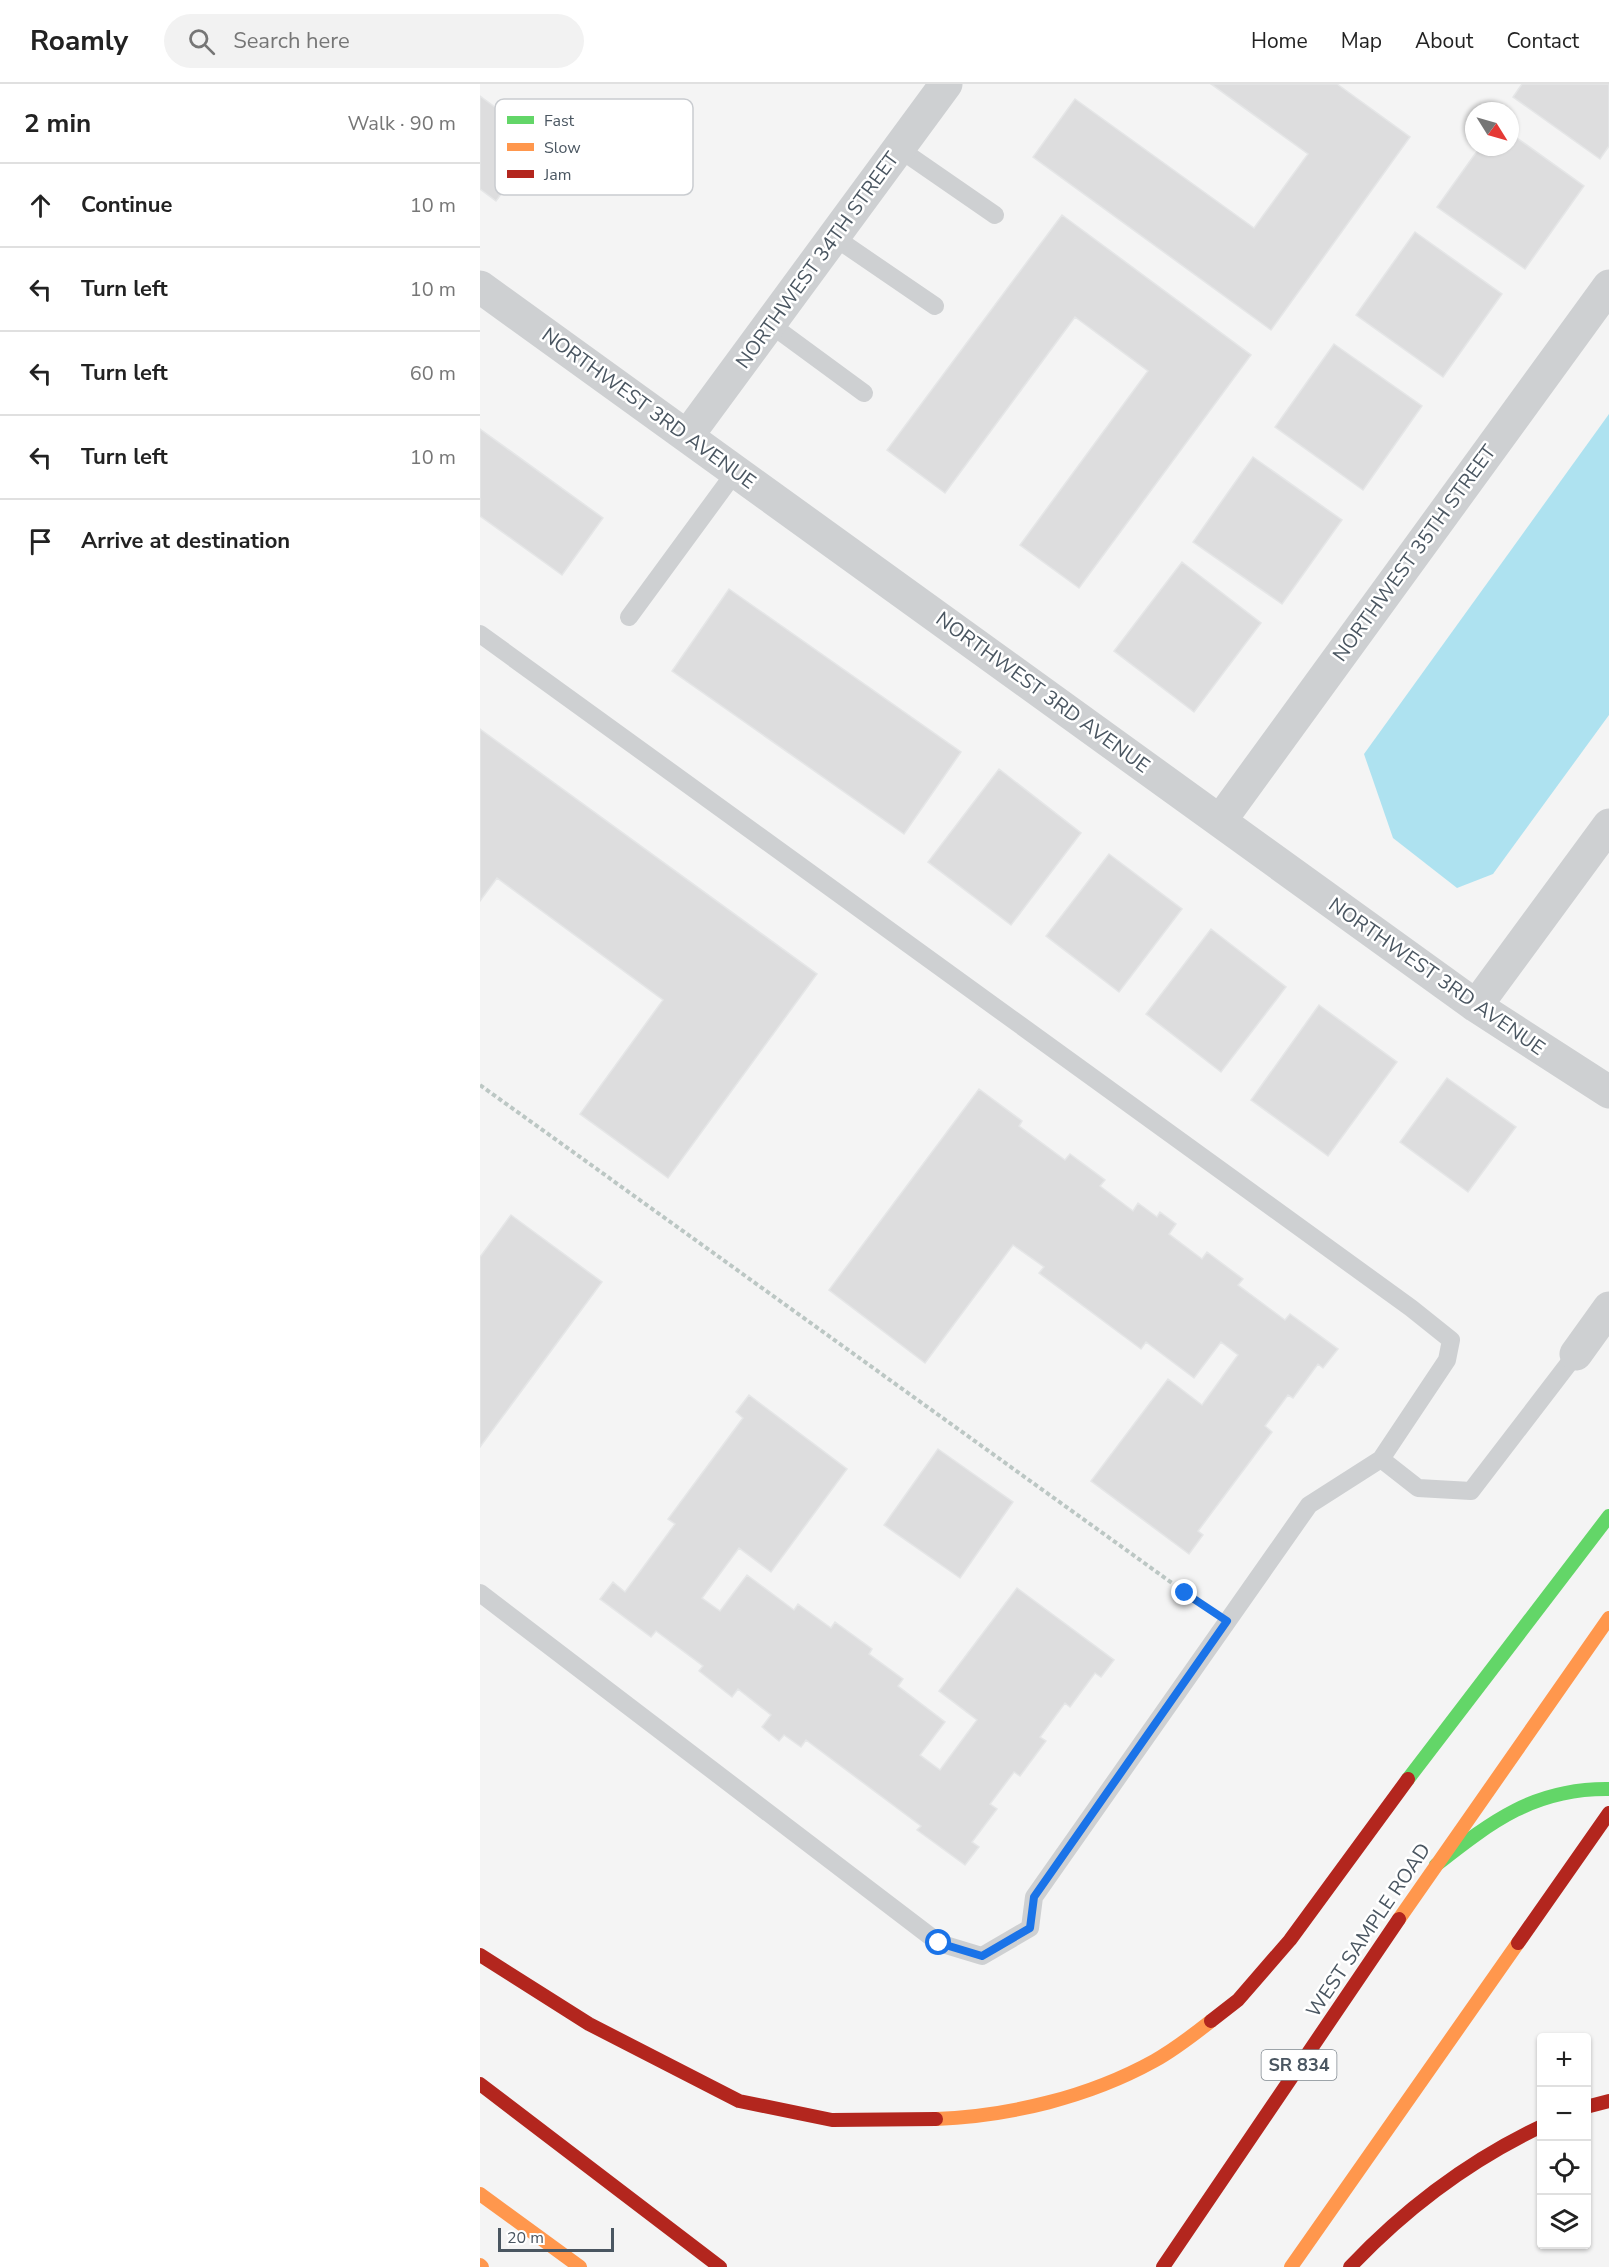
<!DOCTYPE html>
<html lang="en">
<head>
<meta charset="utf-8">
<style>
  :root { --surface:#fff; --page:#f2f2f2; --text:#222; --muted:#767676; --line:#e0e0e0 }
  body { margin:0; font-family:"Nunito Sans",sans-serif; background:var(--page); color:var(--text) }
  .controls { position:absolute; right:18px; bottom:18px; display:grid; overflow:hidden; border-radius:6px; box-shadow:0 2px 4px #0004 }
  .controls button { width:54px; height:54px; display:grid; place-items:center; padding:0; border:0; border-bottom:2px solid var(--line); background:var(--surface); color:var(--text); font:30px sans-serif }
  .compass { position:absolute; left:985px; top:18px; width:54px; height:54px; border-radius:50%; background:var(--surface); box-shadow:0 2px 4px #0004; rotate:127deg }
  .scale { position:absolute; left:18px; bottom:15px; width:116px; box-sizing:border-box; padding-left:6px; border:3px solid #4a5661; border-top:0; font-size:16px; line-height:21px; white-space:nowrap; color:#4a5661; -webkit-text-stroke:4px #fff; paint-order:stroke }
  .stop { position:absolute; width:18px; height:18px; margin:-14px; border:4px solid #1a73e8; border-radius:50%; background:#fff }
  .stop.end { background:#1a73e8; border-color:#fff; box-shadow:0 2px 6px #0008 }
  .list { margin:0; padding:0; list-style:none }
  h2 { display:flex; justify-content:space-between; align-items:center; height:78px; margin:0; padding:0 24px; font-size:26px }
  h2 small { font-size:20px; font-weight:400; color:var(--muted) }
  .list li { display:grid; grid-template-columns:39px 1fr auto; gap:18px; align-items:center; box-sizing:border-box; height:84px; padding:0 24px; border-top:2px solid var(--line) }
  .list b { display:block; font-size:22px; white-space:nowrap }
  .list em { font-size:20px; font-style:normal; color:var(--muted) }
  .icon { flex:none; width:33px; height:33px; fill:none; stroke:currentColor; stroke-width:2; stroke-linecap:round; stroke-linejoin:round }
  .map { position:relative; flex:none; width:1129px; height:2183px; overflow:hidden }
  header { display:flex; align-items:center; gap:36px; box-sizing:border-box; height:84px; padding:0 30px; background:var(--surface); border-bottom:2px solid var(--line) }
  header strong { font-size:28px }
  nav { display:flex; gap:33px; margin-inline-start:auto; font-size:21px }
  .search { width:420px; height:54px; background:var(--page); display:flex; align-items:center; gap:15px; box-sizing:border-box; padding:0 21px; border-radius:33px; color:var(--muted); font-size:22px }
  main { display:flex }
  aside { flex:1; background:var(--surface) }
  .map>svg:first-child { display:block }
</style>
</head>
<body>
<header>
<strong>Roamly</strong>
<div class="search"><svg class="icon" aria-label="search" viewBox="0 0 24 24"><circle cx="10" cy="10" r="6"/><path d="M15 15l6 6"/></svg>Search here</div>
<nav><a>Home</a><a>Map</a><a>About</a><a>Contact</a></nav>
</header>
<main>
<aside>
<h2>2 min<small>Walk · 90 m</small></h2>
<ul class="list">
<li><svg class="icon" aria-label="ahead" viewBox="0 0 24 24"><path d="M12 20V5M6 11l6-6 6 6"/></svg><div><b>Continue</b></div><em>10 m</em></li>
<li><svg class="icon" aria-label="left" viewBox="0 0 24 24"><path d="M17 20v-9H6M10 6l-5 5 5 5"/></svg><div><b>Turn left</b></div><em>10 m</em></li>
<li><svg class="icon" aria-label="left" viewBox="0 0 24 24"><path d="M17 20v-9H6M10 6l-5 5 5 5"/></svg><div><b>Turn left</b></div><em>60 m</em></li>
<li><svg class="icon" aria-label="left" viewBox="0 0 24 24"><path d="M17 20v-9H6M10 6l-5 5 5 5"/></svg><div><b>Turn left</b></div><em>10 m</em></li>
<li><svg class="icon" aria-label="arrive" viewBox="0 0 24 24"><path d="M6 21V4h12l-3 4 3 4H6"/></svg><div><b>Arrive at destination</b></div></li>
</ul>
</aside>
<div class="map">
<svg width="1129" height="2183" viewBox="0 0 1129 2183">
  <rect width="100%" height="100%" fill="#f4f4f4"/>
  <path fill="#aee2f0" d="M1129,330V631L1013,790L977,804L913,754L884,670Z"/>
  <path fill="#ddddde" stroke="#e5e6e7" stroke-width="1.5" d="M731,0H857L930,53L791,246L553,73L595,15L774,144L828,70Z
    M1042,0H1129V62L1120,75L1033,13Z
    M0,12L61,57L16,117L0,105Z
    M1030,49L1104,102L1045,185L957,123L1000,63H1030Z
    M582,131L771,271L599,504L540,461L668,287L595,233L465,409L407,366Z
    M935,148L1022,210L963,293L876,231Z
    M854,260L942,322L883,406L795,343Z
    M0,345L123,434L82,491L0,432Z
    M773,373L862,436L802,520L713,458Z
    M702,478L781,539L714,628L634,567Z
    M249,505L481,668L424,750L192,587Z
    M0,645L337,890L188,1094L100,1030L183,916L17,794L0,817Z
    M519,685L601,749L531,841L448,778Z
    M629,770L702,825L639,908L566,852Z
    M731,845L806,903L741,988L666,930Z
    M839,921L917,978L848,1072L771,1016Z
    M967,994L1036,1043L988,1108L920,1058Z
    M499,1005L542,1037L539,1042L585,1076L590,1070L625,1096L620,1102L653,1127L658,1119L677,1133L680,1128L696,1140L689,1150L722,1175L727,1168L763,1195L758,1201L805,1236L810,1230L858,1265L843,1284L838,1280L813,1314L808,1311L785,1342L792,1348L718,1447L723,1451L709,1470L611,1397L688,1295L722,1321L758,1271L741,1258L714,1294L666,1258L661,1265L559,1189L564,1183L533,1161L445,1279L349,1206Z
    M31,1131L122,1198L0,1363V1173Z
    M269,1311L367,1385L291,1488L259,1464L222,1514L240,1527L267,1491L314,1526L318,1520L351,1544L355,1538L392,1565L389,1570L423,1595L418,1602L465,1638L440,1671L460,1686L497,1636L459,1607L537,1504L634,1576L621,1593L615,1589L590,1623L585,1619L560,1653L566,1657L540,1692L534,1688L510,1720L517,1725L492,1758L499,1763L485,1781L437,1746L441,1742L326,1656L321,1663L304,1651L299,1657L282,1643L291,1631L258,1605L252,1613L219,1587L223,1582L176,1547L171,1553L120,1515L133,1498L145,1508L195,1440L188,1435L263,1334L256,1328Z
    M458,1365L533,1418L480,1494L404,1441Z"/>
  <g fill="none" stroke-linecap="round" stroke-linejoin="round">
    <path stroke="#bcc7c4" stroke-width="4" stroke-dasharray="4.5 3" stroke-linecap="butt" d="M0,1001L724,1522"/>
    <path stroke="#ced0d2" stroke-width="18" d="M418,64L515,131
      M354,153L455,222
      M290,240L384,309
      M149,533L256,387
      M0,550L931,1224L971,1256L967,1276L901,1375L829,1421L554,1813L550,1844L502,1872L459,1859L0,1509
      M901,1375L938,1404L991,1407L1096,1270"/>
    <path stroke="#ced0d2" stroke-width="33" d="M0,203L996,922L1129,1008
      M208,351L466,0
      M740,737L1129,202
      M996,922L1129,741
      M1096,1270L1129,1224"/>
    <path stroke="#63d668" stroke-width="14" d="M928,1695L1129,1432
      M956,1781C1012,1737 1055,1704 1129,1705"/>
    <path stroke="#ff974d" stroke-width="14" d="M919,1835L1129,1534
      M456,2035C530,2032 609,2013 674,1977C694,1966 712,1952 731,1937
      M0,2110L100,2183
      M0,2181L2,2183
      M811,2183L1038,1859"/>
    <path stroke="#b3261e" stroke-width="14" d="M1038,1859L1129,1729
      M0,1871L109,1940L259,2017L352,2036L456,2035
      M731,1937L758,1916L810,1856L928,1695
      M0,2000L240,2183
      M1106,2023L1129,2017
      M683,2183L919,1835
      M870,2183C926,2124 988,2077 1062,2042"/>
  </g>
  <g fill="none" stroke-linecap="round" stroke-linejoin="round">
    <path stroke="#1a73e8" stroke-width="8" d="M459,1859L502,1872L550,1844L554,1813L747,1537L705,1509"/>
  </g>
  <g text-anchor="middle" stroke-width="5" stroke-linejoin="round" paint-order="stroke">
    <rect fill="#fff" stroke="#808990" stroke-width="1.5" x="781.5" y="1966" width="75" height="30" rx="4.5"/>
    <g font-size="18" font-weight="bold" fill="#4a5661">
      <text x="819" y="1987">SR 834</text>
    </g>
    <g font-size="20" fill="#4a5661" stroke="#fff">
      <text transform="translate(337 176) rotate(-54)" y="7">NORTHWEST 34TH STREET</text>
      <text transform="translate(169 324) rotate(36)" y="7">NORTHWEST 3RD AVENUE</text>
      <text transform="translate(934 469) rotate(-54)" y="7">NORTHWEST 35TH STREET</text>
      <text transform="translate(563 608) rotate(36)" y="7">NORTHWEST 3RD AVENUE</text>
      <text transform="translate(957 892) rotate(35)" y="7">NORTHWEST 3RD AVENUE</text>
      <text transform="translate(888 1846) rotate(-56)" y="7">WEST SAMPLE ROAD</text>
    </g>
  </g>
  <rect x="15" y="15" width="198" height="96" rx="9" fill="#fff" stroke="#c9ccd0" stroke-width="1.5"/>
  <rect x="27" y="32" width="27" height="8" fill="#63d668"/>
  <rect x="27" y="59" width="27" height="8" fill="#ff974d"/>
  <rect x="27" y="86" width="27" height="8" fill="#b3261e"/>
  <g font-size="16" fill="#4a5661">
    <text x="64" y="42">Fast</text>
    <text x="64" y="69">Slow</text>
    <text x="64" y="96">Jam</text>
  </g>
</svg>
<div class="controls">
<button>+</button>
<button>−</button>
<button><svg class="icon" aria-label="locate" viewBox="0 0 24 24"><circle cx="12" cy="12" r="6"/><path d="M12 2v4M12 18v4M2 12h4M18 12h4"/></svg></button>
<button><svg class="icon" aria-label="layers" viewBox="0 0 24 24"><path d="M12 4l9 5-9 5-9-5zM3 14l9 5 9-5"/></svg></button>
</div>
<svg class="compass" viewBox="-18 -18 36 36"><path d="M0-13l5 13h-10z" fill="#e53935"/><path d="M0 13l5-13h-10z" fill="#767676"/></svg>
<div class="scale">20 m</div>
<div class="stop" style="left:459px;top:1859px"></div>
<div class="stop end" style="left:705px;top:1509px"></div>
</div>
</main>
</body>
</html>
